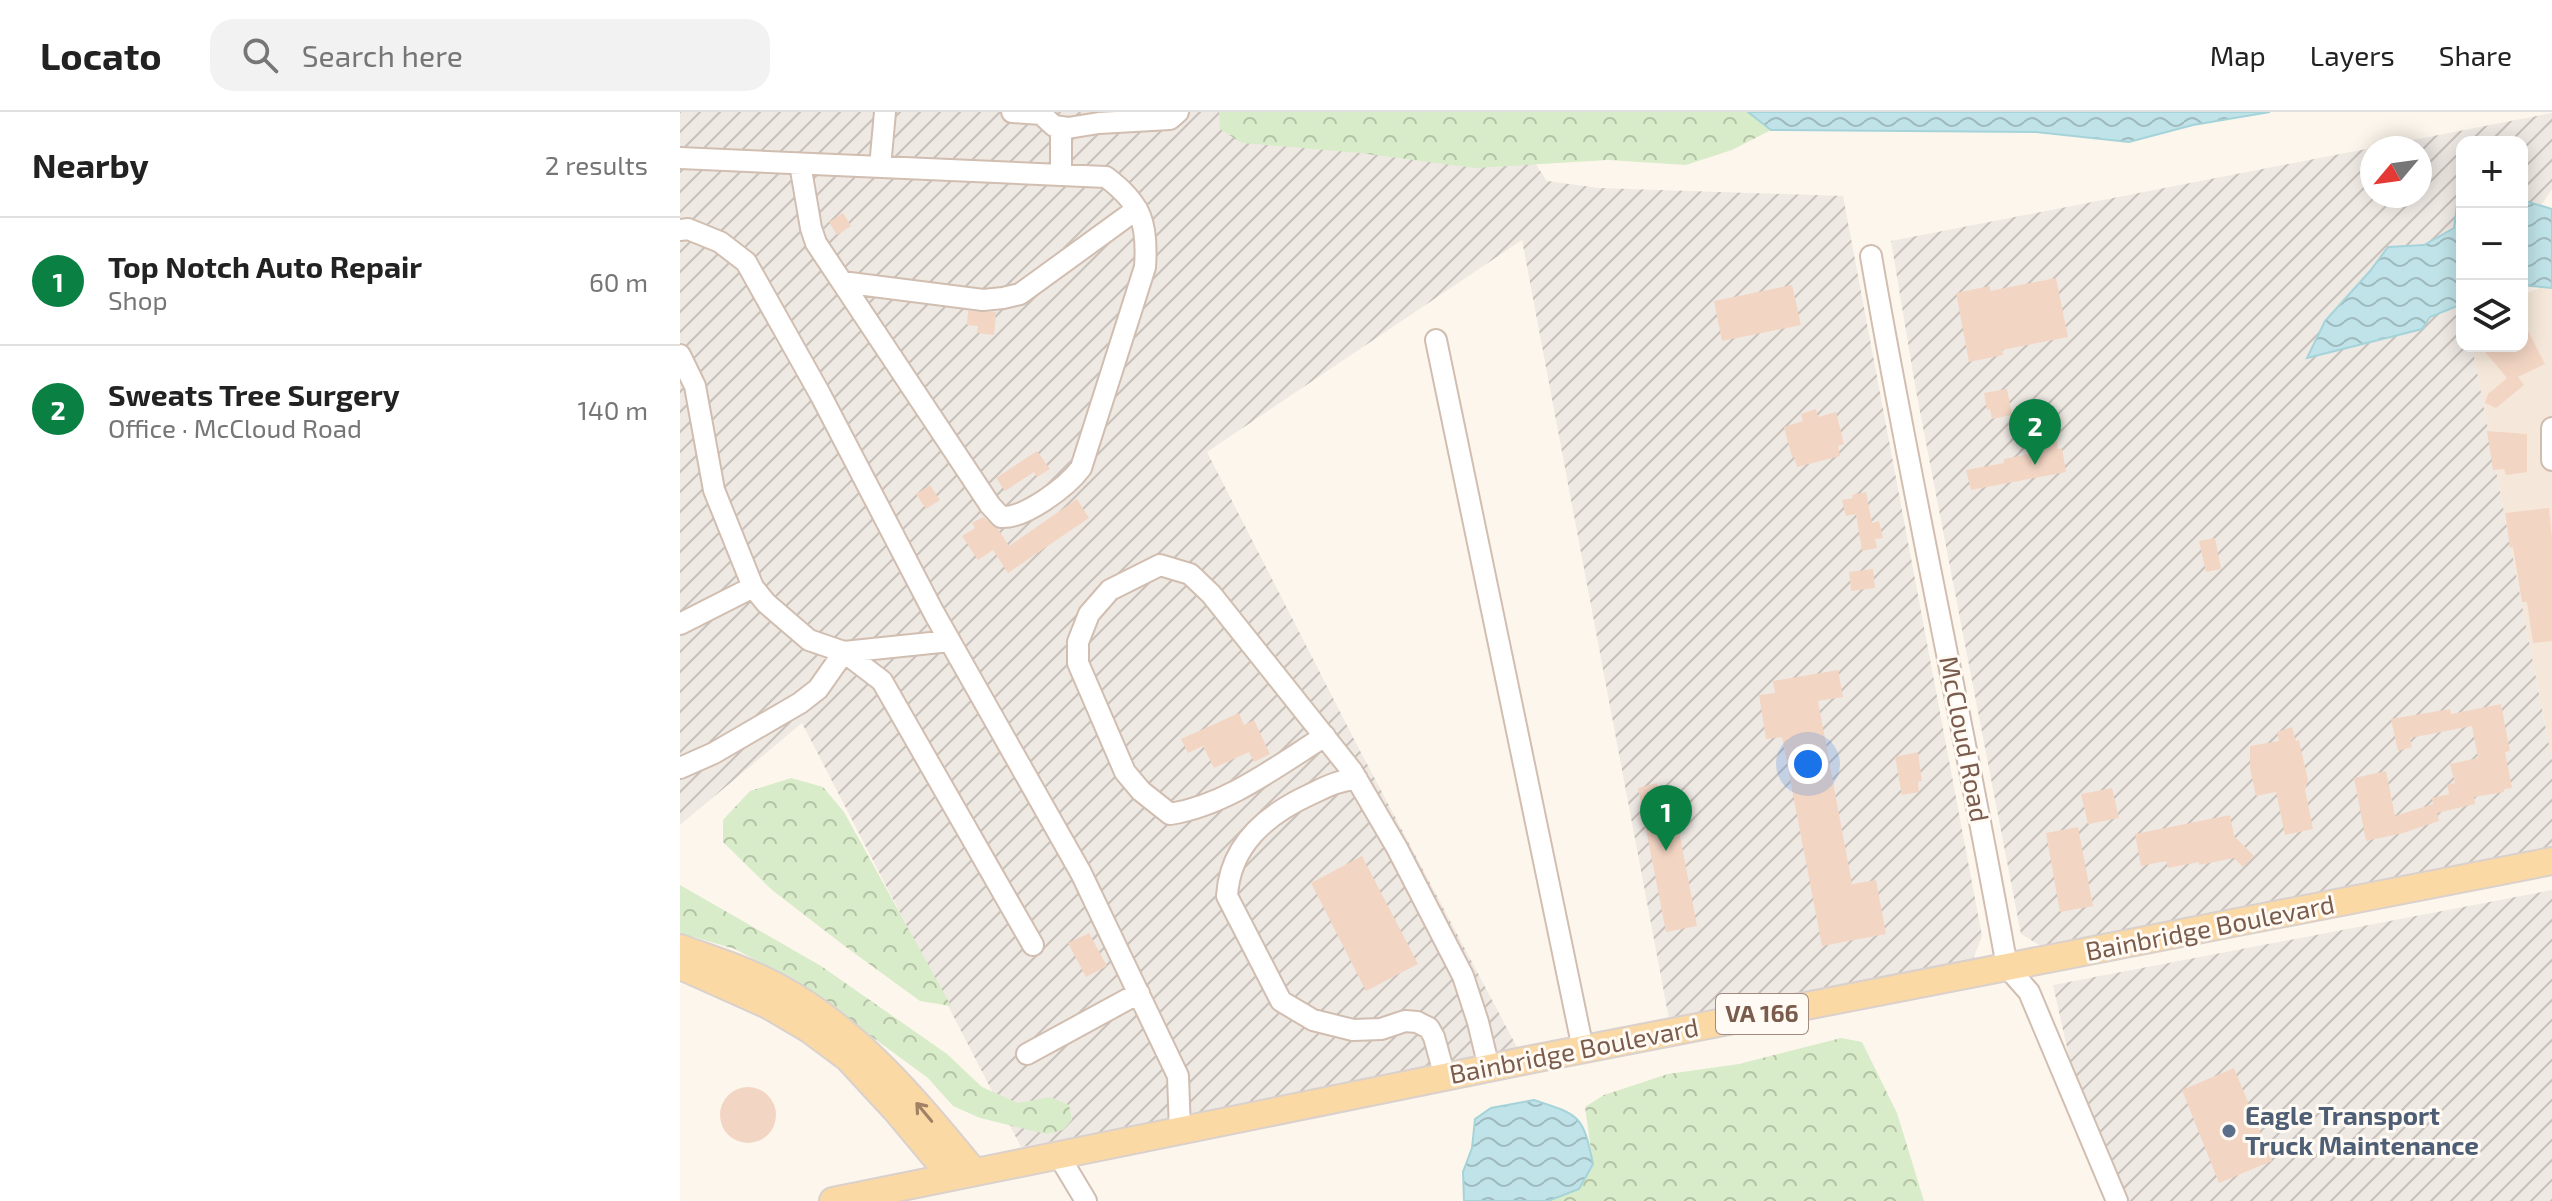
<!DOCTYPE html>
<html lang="en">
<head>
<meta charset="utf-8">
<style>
  :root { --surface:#fff; --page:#f2f2f2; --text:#222; --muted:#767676; --line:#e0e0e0; --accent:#0b8043 }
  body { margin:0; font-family:"Exo 2",sans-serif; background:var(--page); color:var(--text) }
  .controls { position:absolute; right:24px; top:24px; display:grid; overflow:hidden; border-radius:16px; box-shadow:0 4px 20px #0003 }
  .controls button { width:72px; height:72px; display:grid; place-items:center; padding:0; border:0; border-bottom:2px solid var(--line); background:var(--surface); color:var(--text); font:40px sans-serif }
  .compass { position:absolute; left:1680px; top:24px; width:72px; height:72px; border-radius:50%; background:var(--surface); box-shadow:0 4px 20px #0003; rotate:241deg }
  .you { position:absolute; left:1128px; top:652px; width:28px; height:28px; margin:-20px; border:6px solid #fff; border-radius:50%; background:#1a73e8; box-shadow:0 0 0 12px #1a73e833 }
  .badge { display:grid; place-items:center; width:52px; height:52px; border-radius:50%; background:var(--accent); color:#fff; font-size:26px; font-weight:700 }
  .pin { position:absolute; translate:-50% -66px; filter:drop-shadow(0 2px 4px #0008) }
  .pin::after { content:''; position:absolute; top:42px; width:28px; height:24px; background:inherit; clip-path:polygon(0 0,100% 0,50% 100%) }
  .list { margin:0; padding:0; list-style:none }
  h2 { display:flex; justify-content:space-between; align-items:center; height:104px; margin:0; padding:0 32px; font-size:34px }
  h2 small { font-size:26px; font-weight:400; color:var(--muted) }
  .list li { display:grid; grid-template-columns:52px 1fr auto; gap:24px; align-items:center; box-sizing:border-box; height:128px; padding:0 32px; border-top:2px solid var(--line) }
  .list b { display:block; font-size:30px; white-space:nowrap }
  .list p { margin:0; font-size:26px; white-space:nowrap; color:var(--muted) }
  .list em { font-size:26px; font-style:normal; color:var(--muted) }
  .icon { flex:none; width:44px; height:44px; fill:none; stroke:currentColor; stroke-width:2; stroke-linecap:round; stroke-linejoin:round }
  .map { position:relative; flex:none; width:1872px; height:1089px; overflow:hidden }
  header { display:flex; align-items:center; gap:48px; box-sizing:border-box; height:112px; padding:0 40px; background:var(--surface); border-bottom:2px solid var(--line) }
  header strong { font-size:38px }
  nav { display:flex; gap:44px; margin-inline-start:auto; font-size:28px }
  .search { width:560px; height:72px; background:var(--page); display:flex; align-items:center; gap:20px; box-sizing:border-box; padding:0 28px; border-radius:24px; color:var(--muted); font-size:30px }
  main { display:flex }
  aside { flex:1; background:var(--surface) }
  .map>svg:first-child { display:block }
</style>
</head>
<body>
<header>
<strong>Locato</strong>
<div class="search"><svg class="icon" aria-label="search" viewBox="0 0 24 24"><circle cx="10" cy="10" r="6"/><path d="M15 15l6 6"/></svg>Search here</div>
<nav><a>Map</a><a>Layers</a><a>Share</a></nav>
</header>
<main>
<aside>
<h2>Nearby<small>2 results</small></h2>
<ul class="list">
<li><span class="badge">1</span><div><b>Top Notch Auto Repair</b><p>Shop</p></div><em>60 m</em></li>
<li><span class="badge">2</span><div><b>Sweats Tree Surgery</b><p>Office · McCloud Road</p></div><em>140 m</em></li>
</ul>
</aside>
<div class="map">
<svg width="1872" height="1089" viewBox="0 0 1872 1089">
  <defs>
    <pattern id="industrial-furrows" width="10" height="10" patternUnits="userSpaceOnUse" patternTransform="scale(2)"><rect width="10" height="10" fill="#efe9e4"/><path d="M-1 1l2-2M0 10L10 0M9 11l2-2" fill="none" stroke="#c7c0bb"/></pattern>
    <pattern id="forest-crowns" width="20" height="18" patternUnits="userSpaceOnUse" patternTransform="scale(2)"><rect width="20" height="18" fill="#d8ecc9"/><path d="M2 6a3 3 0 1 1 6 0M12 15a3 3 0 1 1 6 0" fill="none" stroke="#b4c2a5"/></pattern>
    <pattern id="water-waves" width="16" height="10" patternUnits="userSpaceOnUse" patternTransform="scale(2)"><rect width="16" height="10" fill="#bfe3e8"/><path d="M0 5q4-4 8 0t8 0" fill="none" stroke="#a0bbbe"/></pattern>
  </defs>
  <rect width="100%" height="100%" fill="#fdf6ec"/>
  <path fill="#f5e8da" d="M1872,171V649L1792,234H1842V183Z"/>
  <path fill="url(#industrial-furrows)" fill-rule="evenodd" d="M0,0H821L867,69L919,76L1163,84L1302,824L1292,850L989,907L842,128L527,340L678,635L838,937L548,997L341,1035L122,611L0,713Z
    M1872,1V77L1842,122V30H1782V234H1792L1872,649V737L1366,837L1341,822L1236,279L1211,129ZM1692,36H1740V84H1692Z
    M1872,778V1089H1446L1392,958L1373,873Z"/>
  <path fill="url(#forest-crowns)" d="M539,0H1068L1091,18L1052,38L1006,53L928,48L795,56L680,41L562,31L540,17Z
    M111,666L143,675L164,700L271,894L240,889L166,835L92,778L43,730V708L70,679Z
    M0,773L141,854L267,942L302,975L338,991L371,985L389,993L392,1008L383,1018L366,1022L300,1006L273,994L248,966L120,872L55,837L0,821Z
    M1161,926L1182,930L1217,1001L1244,1089H868L899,1077L913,1052L905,995L924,983L988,962L1059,952Z"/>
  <path fill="url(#water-waves)" stroke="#a5d3da" stroke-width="2" d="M1068,0H1590L1513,13L1449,30L1356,20L1091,18Z
    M1781,60L1782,192L1750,205L1742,217L1627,246L1645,209L1690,159L1708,135L1744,133L1774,116Z
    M1842,88L1872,97V176L1842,173Z
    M854,988C900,1003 903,1003 913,1052L899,1077L868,1089H784L783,1060L792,1036L795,1007L811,996Z"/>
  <path fill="#f3d5c3" d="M163,101L171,114L157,123L149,110Z
    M1376,166L1388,225L1322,238L1323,243L1289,250L1276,181L1310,174V179Z
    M1112,173L1121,213L1042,229L1034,189Z
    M288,199L316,200L314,223L297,221L298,214L287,213Z
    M1842,207L1865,252L1838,265L1844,273L1816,296L1805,291L1808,282L1827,266L1800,234H1842Z
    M1327,277L1332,303L1312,307L1310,297L1307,298L1304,281Z
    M1136,297L1138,305L1156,300L1164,332L1158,334L1160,344L1117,355L1114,345H1112L1104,315L1123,309L1121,302Z
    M1807,319L1847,322V360L1826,363L1824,357L1813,358Z
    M1376,323L1378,337L1382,336L1386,360L1291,378L1286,358L1324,351V347L1359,340L1357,326Z
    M357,339L370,357L357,365L354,360L325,379L316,366Z
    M250,373L260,388L246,397L236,382Z
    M1186,380L1192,411L1199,409L1203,426L1195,427L1197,436L1182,439L1176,402L1166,404L1162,388L1173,386L1172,383Z
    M397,387L409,406L328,461L313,438L298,448L282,424L295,416L292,411L303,405L318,417L329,434Z
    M1869,396L1872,426V529L1853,531L1847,490H1842L1833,435L1830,436L1825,401Z
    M1535,426L1541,457L1526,460L1519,429Z
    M1193,457L1195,476L1171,479L1169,460Z
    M1158,558L1163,585L1138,589L1172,772L1196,768L1206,822L1142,834L1102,625L1086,627L1079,583L1095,581L1093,569Z
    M1821,592L1830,639L1825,640L1832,676L1824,677V680L1794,685L1795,692L1757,701L1759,709L1723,721L1686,729L1674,666L1706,659L1715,704L1753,692L1752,686L1769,682L1767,673L1775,671L1770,652L1798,646L1792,614L1730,626L1732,635L1718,639L1711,607L1770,597L1771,602Z
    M559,601L564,613L574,608L590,642L574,650L569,640L534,656L523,634L508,641L501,627Z
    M1612,615L1616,629L1619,628L1622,642L1628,668L1625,678L1633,717L1605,723L1596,680L1576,684L1570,657V634L1599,629L1597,620Z
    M1238,640L1242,669L1238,670L1239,680L1222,683L1215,645Z
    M977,671L985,705L996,703L1017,814L986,820L958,676Z
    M1432,676L1439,706L1408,712L1401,682Z
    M1550,703L1554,724L1574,744L1563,755L1554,746L1519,753V750L1488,756L1486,749L1461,754L1455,722Z
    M1398,715L1413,794L1380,800L1366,721Z
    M682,744L738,852L686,879L631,771Z
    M409,821L427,854L406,865L388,831Z
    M1554,956L1592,1049L1539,1071L1502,978Z
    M40 1003a28 28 0 1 1 56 0a28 28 0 1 1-56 0Z"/>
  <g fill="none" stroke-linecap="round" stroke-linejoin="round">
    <defs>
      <path id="minor" d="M332,0L361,2L374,14L388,16L419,11L490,7L498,0
        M381,15V63
        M0,46L426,65C462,92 468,112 465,155L401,356C387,375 344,407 321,405L310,393L136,131L131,116L120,52
        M200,55L205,0
        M0,118L8,117L40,130L66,150L140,282L254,501L401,761L498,964L500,1019
        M1191,144C1232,382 1285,618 1327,855L1349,880L1437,1089
        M162,170L303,188L323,186L340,182L457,97
        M756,228L903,937
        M0,243L15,274L34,378L73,475L86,491L129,528L164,540L270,529
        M1872,316V348
        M0,512L73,475
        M645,624C597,654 547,693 490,702L461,679L445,660L398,551V530L409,502L430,478L480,453L510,462L531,482L672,659L717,736L783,864L798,910L809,956
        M0,656L34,641L120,591L138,577L164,540L202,569L353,833
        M677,667C658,668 646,675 629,683C586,703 550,733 547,784L601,889L633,908L673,918L701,917L725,909L737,910L749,916L754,925L765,965
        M347,942L459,881
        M379,1044L406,1089"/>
      <path id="major" d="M0,836C33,848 66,858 97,875C177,917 238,992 294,1060
        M3,855L88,893L129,917L168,946L216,998L271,1064
        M153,1089L853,947L1872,749"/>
    </defs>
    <use href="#minor" stroke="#d1beb0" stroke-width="24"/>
    <use href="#major" stroke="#dad1cd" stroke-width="30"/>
    <use href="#minor" stroke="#fff" stroke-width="20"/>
    <use href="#major" stroke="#fbd9a5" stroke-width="26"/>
  </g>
  <defs><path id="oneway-shaft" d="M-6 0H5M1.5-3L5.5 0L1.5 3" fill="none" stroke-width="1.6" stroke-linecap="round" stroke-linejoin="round" transform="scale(2)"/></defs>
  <use stroke="#a18267" href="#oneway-shaft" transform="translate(244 1000) rotate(-130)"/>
  <circle fill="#5c6f8a" stroke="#fffaf3" stroke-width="3" cx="1549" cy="1019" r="8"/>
  <g text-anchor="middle" stroke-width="6" stroke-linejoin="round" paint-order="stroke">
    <rect fill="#fffaf3" stroke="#a28b7f" stroke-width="2" x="1036" y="882" width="92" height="40" rx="6"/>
    <g font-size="24" font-weight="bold" fill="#7a5c4d">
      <text x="1082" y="910">VA 166</text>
    </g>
    <g font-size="26" fill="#7a5c4d" stroke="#fffaf3">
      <text transform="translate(1284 627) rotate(79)" y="9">McCloud Road</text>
      <text transform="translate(1530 816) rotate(-11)" y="9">Bainbridge Boulevard</text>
      <text transform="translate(894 939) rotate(-11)" y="9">Bainbridge Boulevard</text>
    </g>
    <g font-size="26" font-weight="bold" fill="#4e5e75" stroke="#fffaf3" text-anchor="start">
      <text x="1565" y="1013">Eagle Transport<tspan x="1565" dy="30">Truck Maintenance</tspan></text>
    </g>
  </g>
</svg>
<div class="controls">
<button>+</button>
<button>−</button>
<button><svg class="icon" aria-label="layers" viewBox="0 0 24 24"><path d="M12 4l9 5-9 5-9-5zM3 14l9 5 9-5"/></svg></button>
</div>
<svg class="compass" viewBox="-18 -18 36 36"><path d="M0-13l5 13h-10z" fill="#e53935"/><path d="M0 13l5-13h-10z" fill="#767676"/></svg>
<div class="you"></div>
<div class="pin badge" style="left:986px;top:739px">1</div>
<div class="pin badge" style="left:1355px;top:353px">2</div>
</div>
</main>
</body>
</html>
